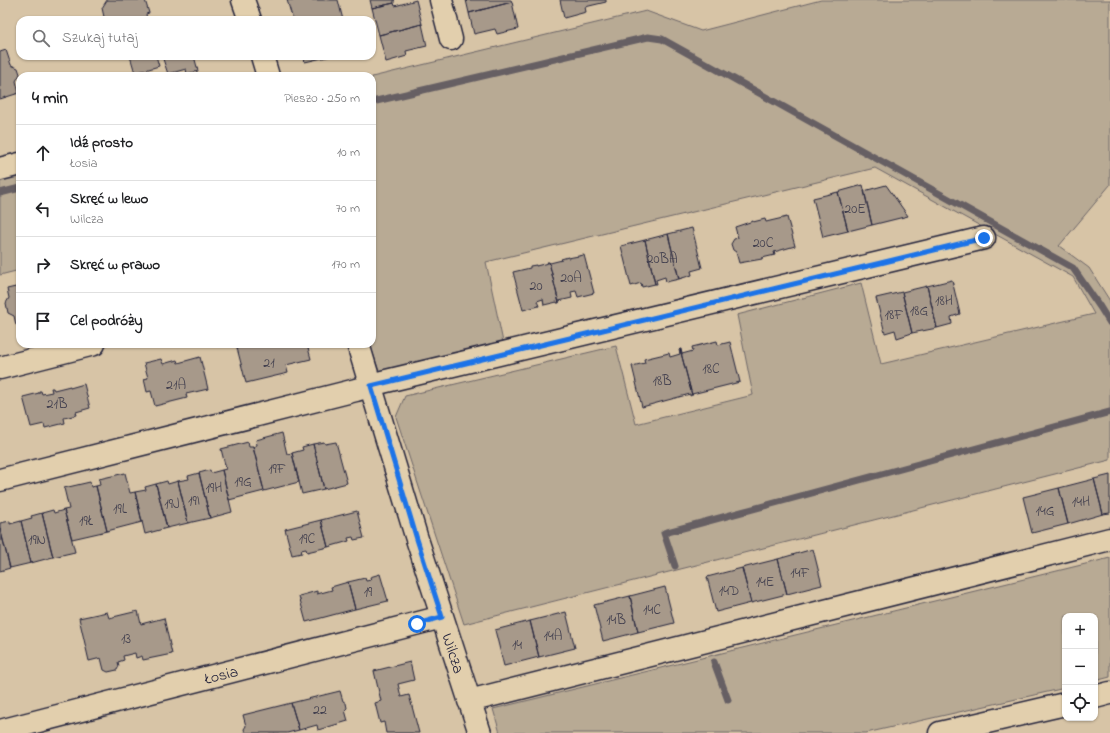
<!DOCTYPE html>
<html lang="pl">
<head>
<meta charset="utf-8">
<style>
  :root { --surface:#fff; --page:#f6f6f6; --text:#202124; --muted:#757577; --line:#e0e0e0 }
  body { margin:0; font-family:"Indie Flower",sans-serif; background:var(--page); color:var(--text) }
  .controls { position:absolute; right:12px; bottom:12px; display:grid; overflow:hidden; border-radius:8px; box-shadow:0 1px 3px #0004 }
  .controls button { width:36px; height:36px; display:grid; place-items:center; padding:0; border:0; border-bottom:1px solid var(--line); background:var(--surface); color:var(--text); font:20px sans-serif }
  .stop { position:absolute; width:12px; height:12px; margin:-9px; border:3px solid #1a73e8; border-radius:50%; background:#fff }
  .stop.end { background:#1a73e8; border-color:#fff; box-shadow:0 1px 4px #0008 }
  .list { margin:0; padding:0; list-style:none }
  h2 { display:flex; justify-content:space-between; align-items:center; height:52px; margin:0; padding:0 16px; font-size:17px }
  h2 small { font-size:13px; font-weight:400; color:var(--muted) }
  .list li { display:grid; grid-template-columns:26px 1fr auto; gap:12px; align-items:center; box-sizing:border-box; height:56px; padding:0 16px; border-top:1px solid var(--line) }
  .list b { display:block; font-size:15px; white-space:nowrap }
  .list p { margin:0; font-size:13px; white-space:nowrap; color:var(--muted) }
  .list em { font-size:13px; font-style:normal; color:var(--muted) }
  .icon { flex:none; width:22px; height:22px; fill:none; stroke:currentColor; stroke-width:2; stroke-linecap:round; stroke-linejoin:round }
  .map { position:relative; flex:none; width:1110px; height:733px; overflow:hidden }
  .search { position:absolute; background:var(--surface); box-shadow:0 1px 3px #0004; left:16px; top:16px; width:360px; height:44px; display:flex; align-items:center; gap:10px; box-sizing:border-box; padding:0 14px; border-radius:12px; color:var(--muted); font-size:15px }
  .panel { position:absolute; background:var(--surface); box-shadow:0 1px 3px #0004; left:16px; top:72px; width:360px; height:276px; border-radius:12px }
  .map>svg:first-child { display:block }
</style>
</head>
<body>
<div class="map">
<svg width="1110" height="733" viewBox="0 0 1110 733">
  <rect width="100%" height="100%" fill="#d7c4a6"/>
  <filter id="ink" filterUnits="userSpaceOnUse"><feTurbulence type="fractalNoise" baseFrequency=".025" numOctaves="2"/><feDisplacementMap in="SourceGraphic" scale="8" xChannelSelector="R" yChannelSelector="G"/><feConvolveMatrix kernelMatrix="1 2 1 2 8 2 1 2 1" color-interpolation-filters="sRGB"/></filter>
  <g filter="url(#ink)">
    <path fill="#b8aa94" stroke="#6d6668" d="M821,0H1110V185L1059,246L1089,268L1110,301V460L464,624L396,417L405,396L616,346L636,424L753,395L737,315L861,283L881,364L1094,314L1073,277L875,168L486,262L503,342L381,377L370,344H372V77L646,11L701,31Z
      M20,174V270L0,275V179Z
      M1110,558V677L1095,681V616H1065V688L866,733H500L493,709Z"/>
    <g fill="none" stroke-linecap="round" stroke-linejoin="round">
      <path stroke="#665f64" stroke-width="7" d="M372,102L648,37L662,39L1073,268L1100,307L1110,323
        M0,193L20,188
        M675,566L664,533L1110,412
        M714,662L728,700"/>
    </g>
    <path fill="#a7998a" stroke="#22223b" d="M107,0H145L149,13L146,14L147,20H109L104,17L102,8Z
      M287,0H338L343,20H293Z
      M370,0H395H394V3L372,8Z
      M416,0L422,24L379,35L372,8L394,3L395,6Z
      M466,0H511L512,2L469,13Z
      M560,0H606V2L585,7L586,12L564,18Z
      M512,2L518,29L497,34L495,29L474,34L469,13Z
      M422,24L427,46L406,51L407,56L386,62L379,35Z
      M6,50L11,65L18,68L20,74L16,81L19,93L0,99V52Z
      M130,56H156L159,66L135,73Z
      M162,56H194L198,71L187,74L186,69L168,74Z
      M303,56H331L305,62Z
      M863,185L872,225L848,231L838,192Z
      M886,185L908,216L872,225L864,191Z
      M838,192L848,231L823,237L813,198Z
      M787,217L795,246L774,252L775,255L762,258V259L739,263L736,252L733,250L731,244L734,239L738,238L735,227L753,221V222L765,219L766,222Z
      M692,228L702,268L691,271L692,275L679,279L668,234Z
      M668,234L679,279L666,282L665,277L656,280L657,284H655L645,240Z
      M645,240L655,284L642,287L641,283L631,286L621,246Z
      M584,255L594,293L578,297L576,291L571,292L572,298L559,301V303L549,262L550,263L562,260L561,259L568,257V258Z
      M547,262H549L559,303H557V302L544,305L543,299L537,301L539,306L523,310L513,272L530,268V266L536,265V266L548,263Z
      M952,280L960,314L951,317L952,324L937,328L927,286Z
      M20,286V324L16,325L14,316L8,313L6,303L9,298L7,289Z
      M927,286L937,328L912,333L902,292Z
      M902,292L912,333L897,338L895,330L885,333L876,298Z
      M717,341L718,345L730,342L740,382L692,394L693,395H692L680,349H681L682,354L693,351L692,347Z
      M236,344H307L311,359L286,365L288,373L246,383Z
      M680,349L692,395L690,396V394L642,407L632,366L645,363L644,359L669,353L670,357L680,354L679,350Z
      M200,357L208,389L186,394L187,398L155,406L151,391L147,392L144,379L148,378L144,363L161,359L163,364L177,360L178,363Z
      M84,384L90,408L76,412L77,415L64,418L65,423L45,428L44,424L31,427L23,397L39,393V391H41L42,394L52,392L51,388H53L54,390L70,386V388Z
      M282,433L287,454L292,453L299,482L264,491L253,447L257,445L256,440Z
      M248,442L249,447H253L264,491L229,500L222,470L226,469L221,449Z
      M324,442L325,444L336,442L347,483L324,489L313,444Z
      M313,444L324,489L302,494L292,453L303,450L302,447Z
      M210,470L211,473L222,470L232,512L210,518L199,473Z
      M125,473L130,493L135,492L142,522L107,531L96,486L100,485L99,479Z
      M199,473L210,518L188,523L178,481L189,479L188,476Z
      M1110,475V513L1103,514L1094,479Z
      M1094,479L1103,514L1068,524L1059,488Z
      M167,481L168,484L178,481L188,523L167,528L156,484Z
      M90,482L91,487L96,486L107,531L72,539L64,510L69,509L64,488Z
      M156,484L167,528L145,534L135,492L146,490L145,487Z
      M1059,488L1068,524L1032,533L1023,497Z
      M53,510L54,513L64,510L75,552L53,557L42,513Z
      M357,511L364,538L354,540L353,537L348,538L349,541L328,547L321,520Z
      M42,513L53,557L31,563L21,521L32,518L31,516Z
      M321,520L328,547L307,552L306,549L301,550L302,553L292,555L285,529Z
      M10,521V524L21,521L31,563L10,568L0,528V523Z
      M0,528L10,568L0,571Z
      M813,549L822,585L787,594L778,559Z
      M778,559L787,594L751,603L742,568Z
      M742,568L751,603L716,612L707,577Z
      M380,574L388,601L355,609L348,582L365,578L366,581L371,580L370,577Z
      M348,582L355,609L306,622L299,596L317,591V594L332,590L331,587Z
      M665,587L674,623L638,632L630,596Z
      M630,596L638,632L603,641L594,605Z
      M138,611L141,624L164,618L172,654L143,660L142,656L136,658L135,653L123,656L124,660L118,662L119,666L117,670L108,672L104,670L101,658L89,661L79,618L107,612L109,618Z
      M566,612L575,648L539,657L530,621Z
      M530,621L539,657L504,666L495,630Z
      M410,662L414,680L398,684L401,697L409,695L419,733H386L384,722L380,723L375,703L381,701L374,671Z
      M340,691L343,701L346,703L347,708L345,710L348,721L318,730L317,725L299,730L291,703Z
      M291,703L299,730L287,733H245L244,729L246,726L243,715Z"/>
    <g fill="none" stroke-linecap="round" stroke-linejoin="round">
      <defs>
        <path id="minor" d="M243,0L250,20
          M441,0L451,39
          M262,56L268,76
          M0,169L20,164
          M358,344L416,536L480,733
          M0,368L94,344
          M0,480L356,390L378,383L984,238
          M1095,697L1110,693
          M469,701L1110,539
          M0,731L442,617
          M940,733L1065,704"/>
      </defs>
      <use href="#minor" stroke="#22223b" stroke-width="25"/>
      <use href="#minor" stroke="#e2cfad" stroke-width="22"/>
    </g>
  </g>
  <g fill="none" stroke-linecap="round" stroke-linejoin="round" filter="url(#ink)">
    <path stroke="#1a73e8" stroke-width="5" d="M417,624L442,617L416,536L371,386L984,238"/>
  </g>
  <g text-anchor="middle" stroke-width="4" stroke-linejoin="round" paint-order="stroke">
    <g font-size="14" fill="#43404f">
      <text x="855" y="213">20E</text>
      <text x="763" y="247">20C</text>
      <text x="662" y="263">20BA</text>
      <text x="571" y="282">20A</text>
      <text x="536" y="290">20</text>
      <text x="944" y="305">18H</text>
      <text x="919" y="315">18G</text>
      <text x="894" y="319">18F</text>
      <text x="269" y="367">21</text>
      <text x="711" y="373">18C</text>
      <text x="662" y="385">18B</text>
      <text x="176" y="389">21A</text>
      <text x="57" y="408">21B</text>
      <text x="277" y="473">19F</text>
      <text x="243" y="486">19G</text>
      <text x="214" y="492">19H</text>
      <text x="194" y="505">19I</text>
      <text x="1081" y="506">14H</text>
      <text x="172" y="508">19J</text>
      <text x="120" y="513">19L</text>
      <text x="1045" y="515">14G</text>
      <text x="86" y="525">19Ł</text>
      <text x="307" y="543">19C</text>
      <text x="37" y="544">19N</text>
      <text x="800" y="577">14F</text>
      <text x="765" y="586">14E</text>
      <text x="729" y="595">14D</text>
      <text x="368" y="596">19</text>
      <text x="652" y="614">14C</text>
      <text x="616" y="624">14B</text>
      <text x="553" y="640">14A</text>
      <text x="126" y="643">13</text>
      <text x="517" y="649">14</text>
      <text x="320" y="714">22</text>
    </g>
    <g font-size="16" fill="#22223b" stroke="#e2cfad">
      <text transform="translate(454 653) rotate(72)" y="6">Wilcza</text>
      <text transform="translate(221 674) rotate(-14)" y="6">Łosia</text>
    </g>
  </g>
</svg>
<div class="controls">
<button>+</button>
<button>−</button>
<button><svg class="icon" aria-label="locate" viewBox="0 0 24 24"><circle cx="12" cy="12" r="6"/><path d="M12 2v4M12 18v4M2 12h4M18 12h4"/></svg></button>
</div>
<div class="stop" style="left:417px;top:624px"></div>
<div class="stop end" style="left:984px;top:238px"></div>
<div class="search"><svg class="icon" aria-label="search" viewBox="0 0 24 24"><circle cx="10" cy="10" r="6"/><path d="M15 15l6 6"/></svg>Szukaj tutaj</div>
<section class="panel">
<h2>4 min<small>Pieszo · 250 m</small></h2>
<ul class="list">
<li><svg class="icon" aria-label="ahead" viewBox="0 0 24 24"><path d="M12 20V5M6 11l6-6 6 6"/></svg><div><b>Idź prosto</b><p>Łosia</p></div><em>10 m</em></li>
<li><svg class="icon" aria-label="left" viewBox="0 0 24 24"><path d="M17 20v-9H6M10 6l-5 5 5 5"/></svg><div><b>Skręć w lewo</b><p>Wilcza</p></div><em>70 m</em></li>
<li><svg class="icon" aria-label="right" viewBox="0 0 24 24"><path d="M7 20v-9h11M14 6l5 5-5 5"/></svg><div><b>Skręć w prawo</b></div><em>170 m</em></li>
<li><svg class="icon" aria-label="arrive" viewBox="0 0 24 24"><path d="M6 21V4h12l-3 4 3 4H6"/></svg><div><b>Cel podróży</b></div></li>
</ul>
</section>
</div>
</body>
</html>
